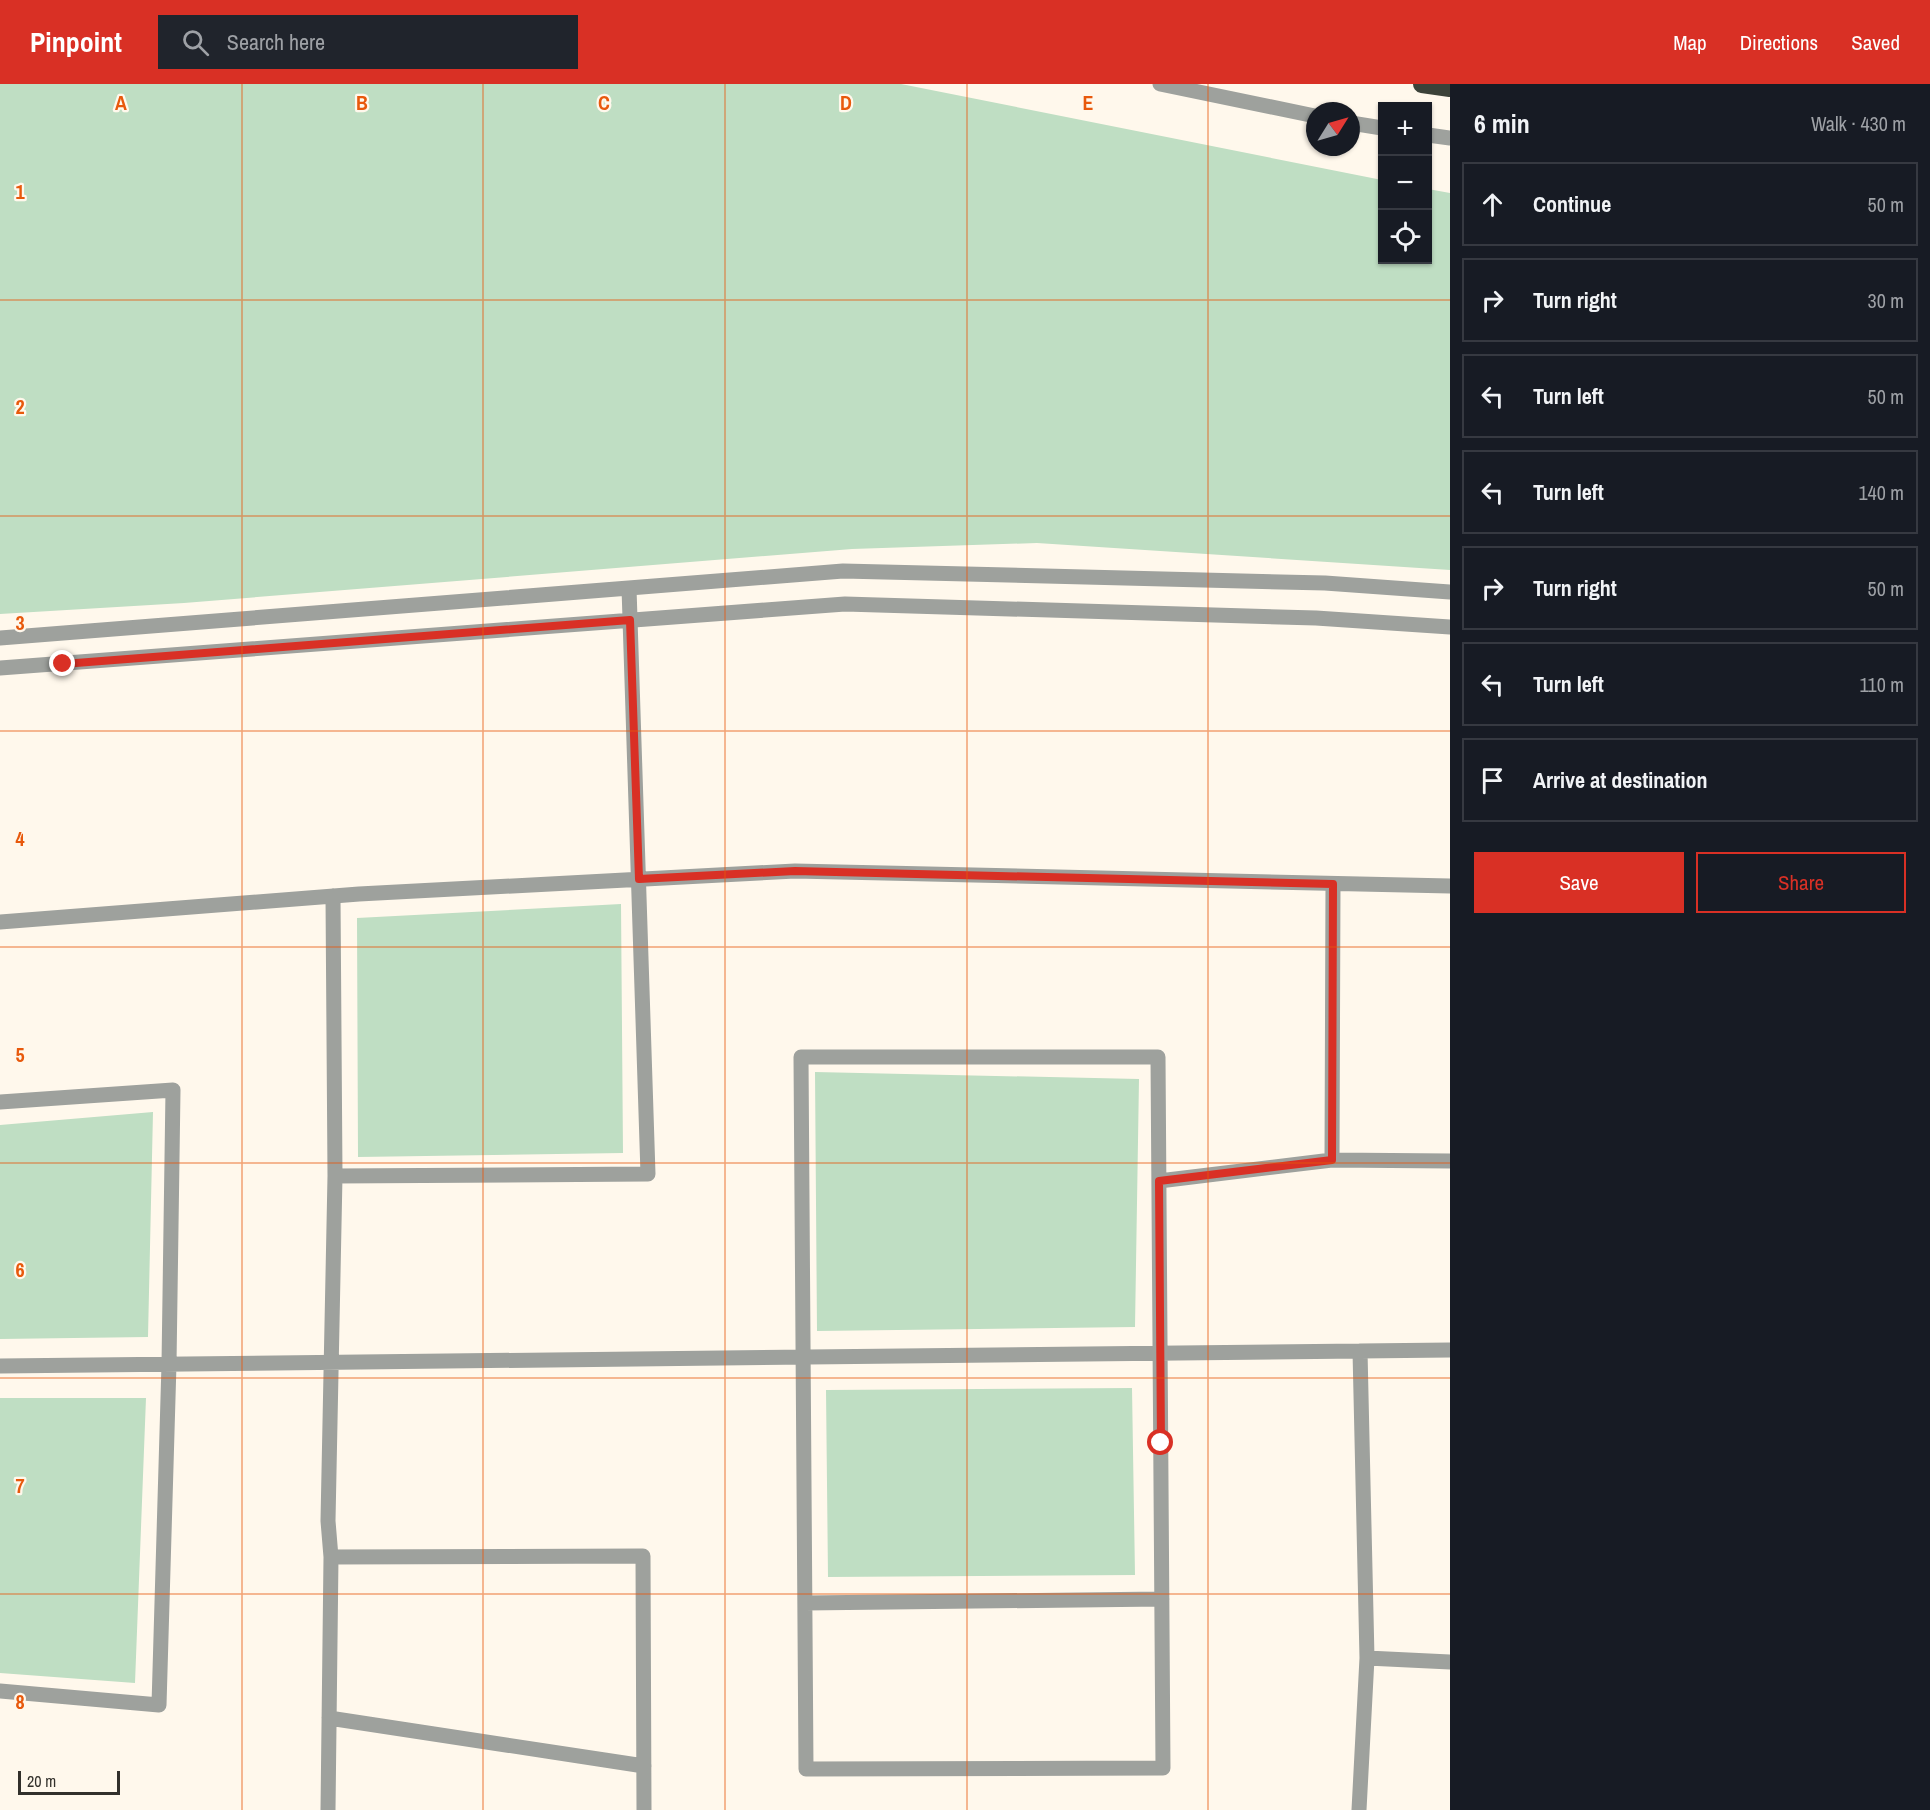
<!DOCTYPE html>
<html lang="en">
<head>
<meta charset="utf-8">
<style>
  :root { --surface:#171b24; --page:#20242c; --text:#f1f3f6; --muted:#9ea1a6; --line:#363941; --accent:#d93025 }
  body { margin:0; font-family:"Archivo Narrow",sans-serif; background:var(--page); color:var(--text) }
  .controls { position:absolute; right:18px; top:18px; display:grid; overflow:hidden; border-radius:0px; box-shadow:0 2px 4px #0004 }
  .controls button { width:54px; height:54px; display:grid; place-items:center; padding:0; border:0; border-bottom:2px solid var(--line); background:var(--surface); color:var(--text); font:30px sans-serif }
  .compass { position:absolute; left:1306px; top:18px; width:54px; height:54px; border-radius:50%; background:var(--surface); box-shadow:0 2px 4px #0004; rotate:53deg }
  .scale { position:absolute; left:18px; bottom:15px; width:102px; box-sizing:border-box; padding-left:6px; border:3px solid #32302b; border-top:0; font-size:16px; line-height:21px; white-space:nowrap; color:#32302b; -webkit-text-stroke:4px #fff8ec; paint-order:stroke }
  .stop { position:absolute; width:18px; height:18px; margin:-14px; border:4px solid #d93025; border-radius:50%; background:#fff }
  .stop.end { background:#d93025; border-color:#fff; box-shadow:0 2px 6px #0008 }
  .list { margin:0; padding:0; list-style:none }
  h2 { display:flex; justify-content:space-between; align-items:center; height:78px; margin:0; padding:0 24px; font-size:26px }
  h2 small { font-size:20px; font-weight:400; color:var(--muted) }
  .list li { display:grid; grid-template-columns:39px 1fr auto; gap:18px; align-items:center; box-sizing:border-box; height:84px; margin:0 12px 12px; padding:0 12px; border:2px solid var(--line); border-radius:0px }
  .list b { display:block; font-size:22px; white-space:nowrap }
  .list em { font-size:20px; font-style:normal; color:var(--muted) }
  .actions { display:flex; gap:12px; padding:18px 24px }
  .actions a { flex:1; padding:14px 0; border:2px solid var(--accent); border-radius:0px; text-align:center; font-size:21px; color:var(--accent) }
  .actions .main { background:var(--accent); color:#fff }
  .icon { flex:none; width:33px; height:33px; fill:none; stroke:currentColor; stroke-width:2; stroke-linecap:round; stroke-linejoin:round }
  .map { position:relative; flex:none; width:1450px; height:1726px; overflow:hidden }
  header { display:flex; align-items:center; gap:36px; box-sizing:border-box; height:84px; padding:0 30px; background:var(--accent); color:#fff }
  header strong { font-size:28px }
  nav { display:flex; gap:33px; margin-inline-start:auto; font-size:21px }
  .search { width:420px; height:54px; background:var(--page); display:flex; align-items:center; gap:15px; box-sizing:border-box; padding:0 21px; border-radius:0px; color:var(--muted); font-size:22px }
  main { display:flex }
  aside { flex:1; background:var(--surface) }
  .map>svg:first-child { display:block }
</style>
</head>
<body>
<header>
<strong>Pinpoint</strong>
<div class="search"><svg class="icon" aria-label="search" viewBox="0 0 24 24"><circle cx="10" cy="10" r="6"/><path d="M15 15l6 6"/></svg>Search here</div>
<nav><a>Map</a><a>Directions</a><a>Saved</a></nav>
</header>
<main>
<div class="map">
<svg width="1450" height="1726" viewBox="0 0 1450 1726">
  <rect width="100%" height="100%" fill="#fff8ec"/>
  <path fill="#bfdec3" d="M0,0H901L1382,96V176H1428V105L1450,109V486L1037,459L852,465L184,519L0,530Z
    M621,820L623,1069L358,1073L357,834Z
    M815,988L1139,995L1135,1243L817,1247Z
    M153,1028L148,1253L0,1255V1041Z
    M1132,1304L1135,1491L828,1493L826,1306Z
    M0,1314H146L135,1599L0,1589Z"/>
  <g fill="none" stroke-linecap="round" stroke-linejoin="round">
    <path stroke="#9ea19d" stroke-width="15" d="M1160,0L1315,32
      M1351,39L1382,44
      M1428,51L1450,54
      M0,554L843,487L1325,499L1450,508
      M0,584L845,520L1316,534L1450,543
      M1333,800L1332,1076L1450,1077
      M0,838L359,810L795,787L1450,802
      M801,973H1158L1163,1684L806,1685Z
      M0,1018L173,1006L169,1280L159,1621L0,1607
      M335,1092L648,1090L629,504
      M1159,1097L1332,1076
      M0,1282L1450,1266
      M331,1473L328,1437L335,1092L333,812
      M805,1519L1162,1515
      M1367,1574L1450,1578
      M329,1634L644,1682
      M328,1726L331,1473L643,1472L644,1726
      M1359,1726L1367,1574L1360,1267"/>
    <path stroke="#3c4239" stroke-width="18" d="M1422,0L1450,4"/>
  </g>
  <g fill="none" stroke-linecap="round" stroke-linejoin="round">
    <path stroke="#d93025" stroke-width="8" d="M63,580L630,536L639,795L795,787L1333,800L1332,1076L1159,1097L1161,1359"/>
  </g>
  <path fill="none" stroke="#e8590c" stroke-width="1.5" stroke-opacity="0.55" d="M242,0V1726M483,0V1726M725,0V1726M967,0V1726M1208,0V1726M0,216H1450M0,432H1450M0,647H1450M0,863H1450M0,1079H1450M0,1294H1450M0,1510H1450"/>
  <g font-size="20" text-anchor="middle" font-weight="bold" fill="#e8590c" stroke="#fff8ec" stroke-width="4.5" stroke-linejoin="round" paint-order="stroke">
    <text x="121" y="26">A</text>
    <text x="362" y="26">B</text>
    <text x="604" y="26">C</text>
    <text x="846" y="26">D</text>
    <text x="1088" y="26">E</text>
    <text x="20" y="115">1</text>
    <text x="20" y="330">2</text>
    <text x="20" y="546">3</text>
    <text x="20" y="762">4</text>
    <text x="20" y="978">5</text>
    <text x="20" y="1193">6</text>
    <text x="20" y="1409">7</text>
    <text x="20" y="1625">8</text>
  </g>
</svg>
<div class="controls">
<button>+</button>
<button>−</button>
<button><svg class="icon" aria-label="locate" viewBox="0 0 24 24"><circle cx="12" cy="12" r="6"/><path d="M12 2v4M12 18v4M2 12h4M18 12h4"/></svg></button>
</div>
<svg class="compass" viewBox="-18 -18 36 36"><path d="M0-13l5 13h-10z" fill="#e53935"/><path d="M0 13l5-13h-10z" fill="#9ea1a6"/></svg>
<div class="scale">20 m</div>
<div class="stop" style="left:1161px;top:1359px"></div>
<div class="stop end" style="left:63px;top:580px"></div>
</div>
<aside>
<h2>6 min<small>Walk · 430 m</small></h2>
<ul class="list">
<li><svg class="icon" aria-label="ahead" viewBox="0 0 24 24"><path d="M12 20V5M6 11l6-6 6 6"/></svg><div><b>Continue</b></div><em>50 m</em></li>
<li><svg class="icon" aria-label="right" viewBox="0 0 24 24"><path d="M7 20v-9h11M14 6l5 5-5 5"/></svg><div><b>Turn right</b></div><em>30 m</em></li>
<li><svg class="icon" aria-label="left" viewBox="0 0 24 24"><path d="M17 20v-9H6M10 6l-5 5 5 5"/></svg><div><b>Turn left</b></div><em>50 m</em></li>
<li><svg class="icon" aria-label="left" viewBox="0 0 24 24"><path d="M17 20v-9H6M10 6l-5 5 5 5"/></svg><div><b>Turn left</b></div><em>140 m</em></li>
<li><svg class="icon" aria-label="right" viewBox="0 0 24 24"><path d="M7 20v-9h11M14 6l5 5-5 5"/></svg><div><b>Turn right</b></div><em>50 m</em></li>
<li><svg class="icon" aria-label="left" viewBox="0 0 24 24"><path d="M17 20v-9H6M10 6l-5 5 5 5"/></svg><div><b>Turn left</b></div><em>110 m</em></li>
<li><svg class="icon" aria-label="arrive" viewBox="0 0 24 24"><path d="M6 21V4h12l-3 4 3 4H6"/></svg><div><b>Arrive at destination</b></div></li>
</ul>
<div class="actions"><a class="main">Save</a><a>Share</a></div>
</aside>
</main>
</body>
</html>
